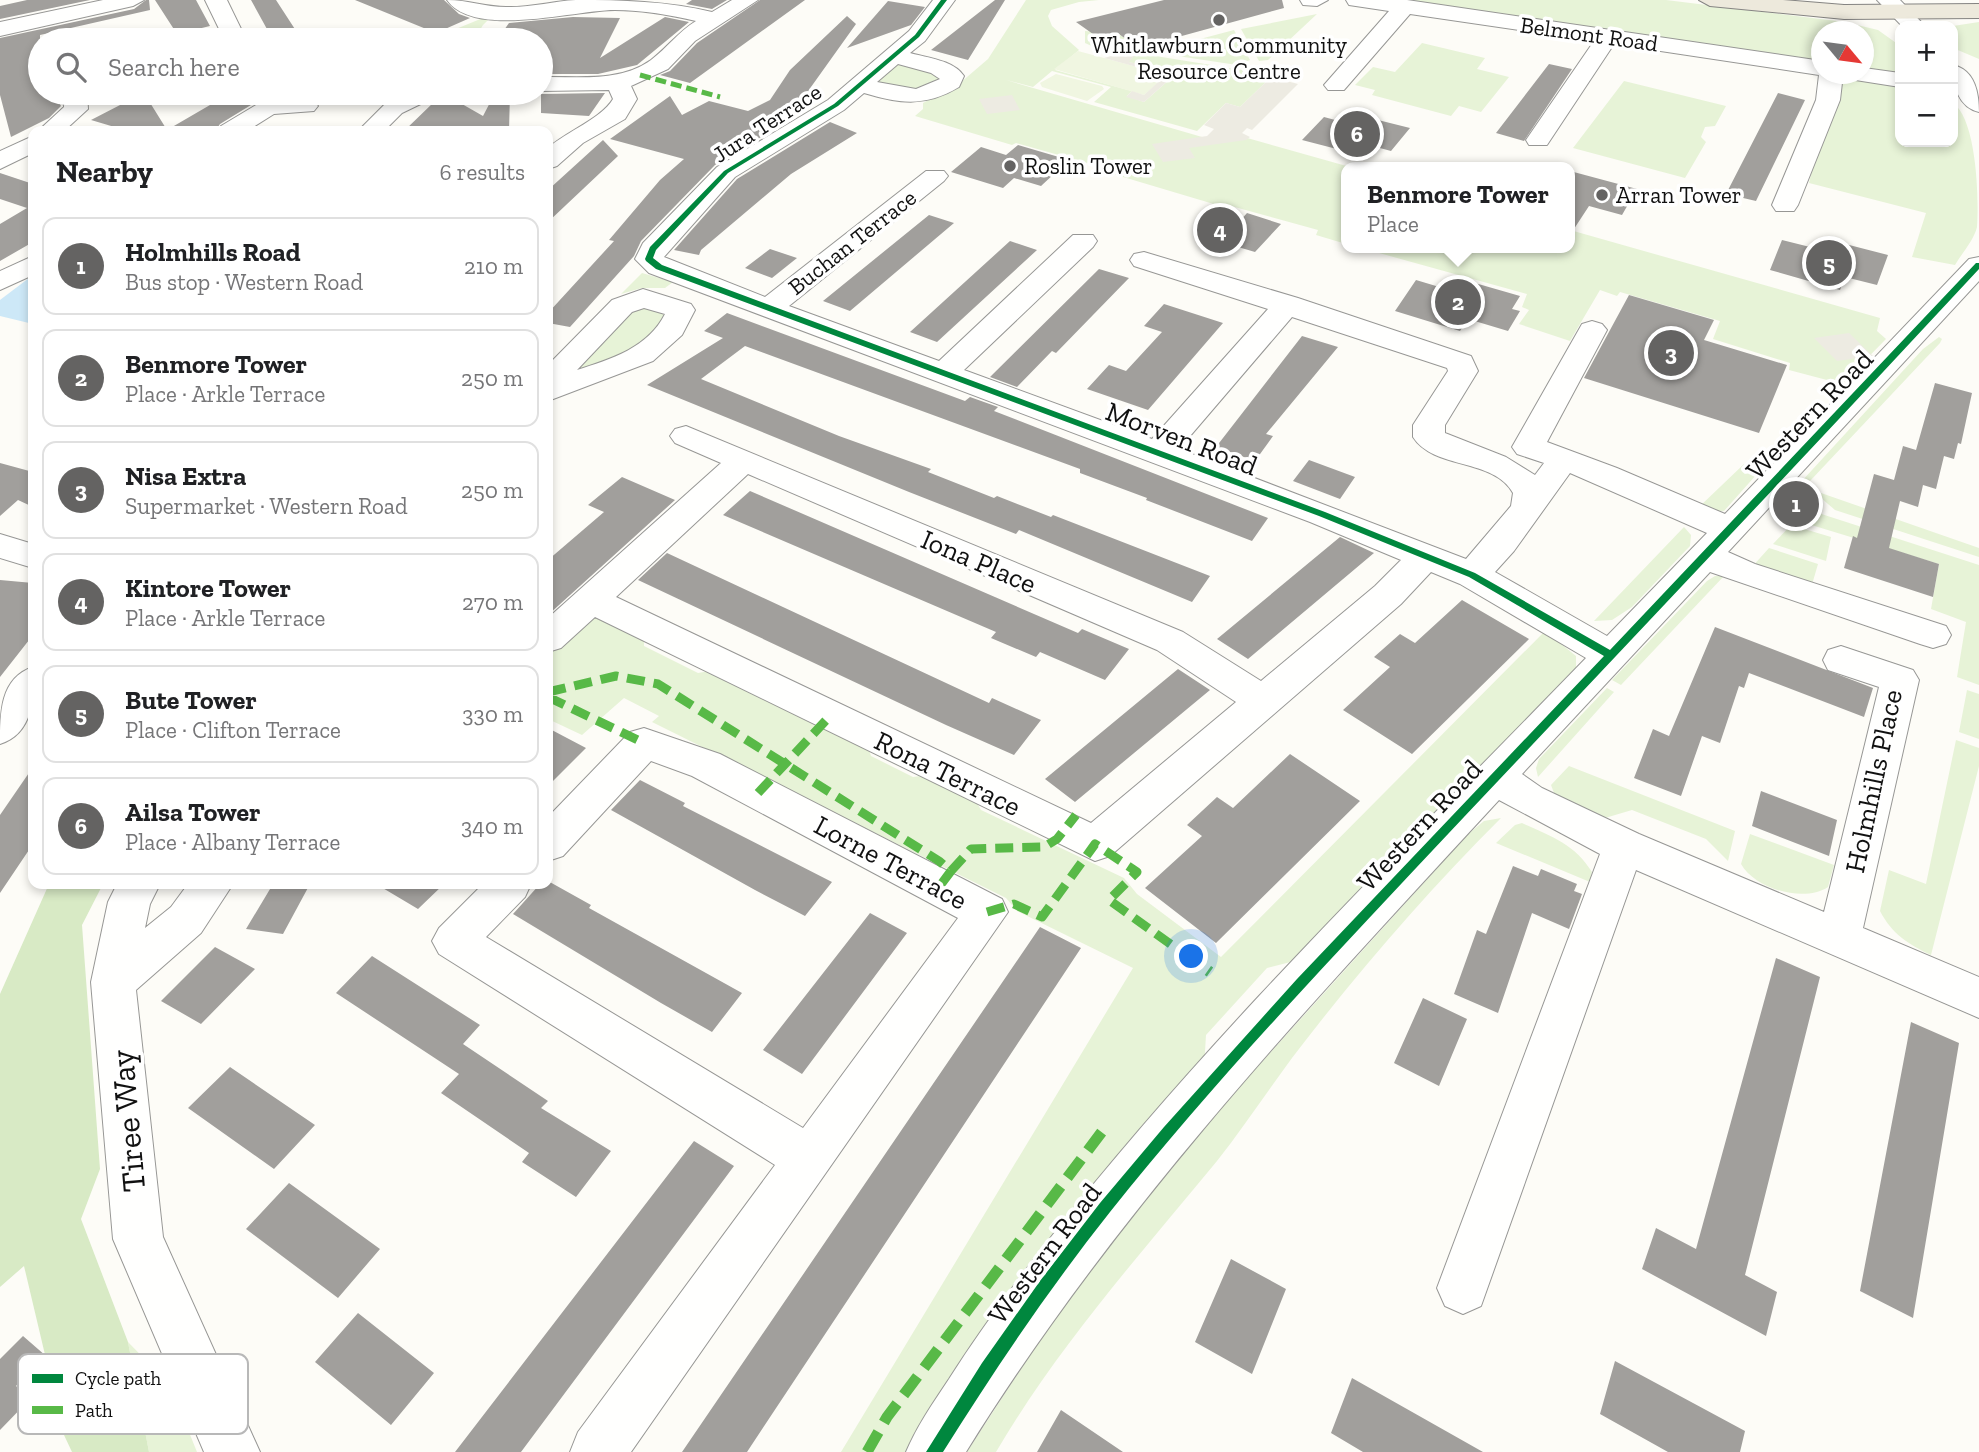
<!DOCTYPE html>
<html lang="en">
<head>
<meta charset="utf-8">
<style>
  :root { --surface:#fff; --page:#f6f6f6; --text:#202124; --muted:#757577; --line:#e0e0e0; --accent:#646362 }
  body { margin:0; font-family:"Zilla Slab",serif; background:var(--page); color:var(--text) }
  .controls { position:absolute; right:21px; top:21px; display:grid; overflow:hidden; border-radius:14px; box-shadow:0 4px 10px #0003 }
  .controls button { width:63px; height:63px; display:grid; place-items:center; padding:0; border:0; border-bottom:2px solid var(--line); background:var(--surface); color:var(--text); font:35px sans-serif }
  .compass { position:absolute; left:1811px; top:21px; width:63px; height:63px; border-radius:50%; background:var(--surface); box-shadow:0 4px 10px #0003; rotate:119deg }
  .you { position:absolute; left:1192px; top:957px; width:24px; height:24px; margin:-18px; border:5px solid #fff; border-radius:50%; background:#1a73e8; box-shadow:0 0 0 10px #1a73e833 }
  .badge { display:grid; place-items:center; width:46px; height:46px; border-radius:50%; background:var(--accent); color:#fff; font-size:23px; font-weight:700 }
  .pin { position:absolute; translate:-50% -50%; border:4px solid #fff; box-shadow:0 2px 7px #0006 }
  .popup { position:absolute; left:1341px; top:162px; width:234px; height:91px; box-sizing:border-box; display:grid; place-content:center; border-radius:14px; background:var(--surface); filter:drop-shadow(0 2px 5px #0005); font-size:23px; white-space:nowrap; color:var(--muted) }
  .popup b { font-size:26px; color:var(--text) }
  .popup::after { content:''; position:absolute; left:50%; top:100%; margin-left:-14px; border:14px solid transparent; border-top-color:var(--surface) }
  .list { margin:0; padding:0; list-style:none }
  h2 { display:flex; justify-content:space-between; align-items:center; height:91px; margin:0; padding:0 28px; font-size:30px }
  h2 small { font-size:23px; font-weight:400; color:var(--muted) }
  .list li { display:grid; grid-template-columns:46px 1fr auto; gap:21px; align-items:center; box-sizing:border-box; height:98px; margin:0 14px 14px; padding:0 14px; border:2px solid var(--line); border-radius:14px }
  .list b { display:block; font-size:26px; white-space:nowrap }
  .list p { margin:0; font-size:23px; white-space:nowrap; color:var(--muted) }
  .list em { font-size:23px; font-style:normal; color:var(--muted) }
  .icon { flex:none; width:38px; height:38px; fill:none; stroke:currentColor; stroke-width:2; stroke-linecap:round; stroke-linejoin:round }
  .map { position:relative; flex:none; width:1979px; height:1452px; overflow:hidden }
  .search { position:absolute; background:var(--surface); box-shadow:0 4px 10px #0003; left:28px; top:28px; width:525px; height:77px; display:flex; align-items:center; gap:18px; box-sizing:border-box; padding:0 24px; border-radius:38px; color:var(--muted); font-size:26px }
  .panel { position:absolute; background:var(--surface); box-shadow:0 4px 10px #0003; left:28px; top:126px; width:525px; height:763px; border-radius:14px }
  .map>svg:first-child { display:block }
</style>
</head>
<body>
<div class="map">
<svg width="1979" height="1452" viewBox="0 0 1979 1452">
  <rect width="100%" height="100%" fill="#fdfcf7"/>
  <path fill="#e7f3d7" d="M1026,0H1099L1079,2L1051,10L1048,16L1052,26L1079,50L1055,70L1132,91L1127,96L1144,102L1178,72L1128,62L1137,53L1242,70L1248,79L1255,72L1267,76L1269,79L1240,107L1226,103L1197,131L1094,102L1111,87L1052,71L1033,87L1006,80L1209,139L1219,130L1350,167H1346V244L1316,235L1318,230L1220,203L1217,205L1103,171L1105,168L1016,143L1012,145L915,116L923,109V103L960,83L988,59Z
    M1381,0H1666L1845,22L1878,30L1899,45L1900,77L1864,72V32H1822L1821,65Z
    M495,13L483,25L474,40H429Z
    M1317,14L1268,60L1259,61L1241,29Z
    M1979,22V59L1953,48V26Z
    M1234,30L1250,60L1237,65L1151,52Z
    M1085,31L1119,34L1130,42L1128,45C1112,49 1100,51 1085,43Z
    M1422,43L1485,58L1477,69L1509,77L1481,112L1459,106L1451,116L1372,95L1375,90L1355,85L1373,67L1395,72Z
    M897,62L943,77L921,93L872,81Z
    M1862,78L1900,86V142H1953V103C1977,120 1979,199 1977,227C1974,240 1962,253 1955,265L1912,257L1926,213L1809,183L1818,143L1840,80Z
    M1624,81L1726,106L1715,126L1705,127L1701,137L1706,142L1685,178L1573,148Z
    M1570,230L1880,318L1877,331L1886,339L1842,384L1789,370L1790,363L1713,339L1720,321L1620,292L1617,296L1600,290L1570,341L1519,324L1529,310L1522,307L1527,294L1361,248H1570Z
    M642,273L673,282L665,288H642L621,294Z
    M639,305L669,315V321L634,350L578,372L576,369L608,331Z
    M1939,337L1942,339L1940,343L1810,481L1801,482L1923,349Z
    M1744,464L1757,474L1724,511L1705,513L1698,508Z
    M1821,493L1979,548V557L1835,510L1821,498Z
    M1806,509L1979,565V685L1957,677L1966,622L1931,609L1939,564L1795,520Z
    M1791,525L1831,537L1826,561L1773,544Z
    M1684,527L1691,535L1690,546L1632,607L1612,620L1594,621Z
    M1769,548L1818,564L1811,588L1751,568Z
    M1715,576H1724L1621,685L1612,680L1707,581Z
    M598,614L644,636V646L698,673L715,670L867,744L871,756L913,777L928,775L973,796L981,810L1124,878L1137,894L1221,957L1545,631L1576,656V675L1310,957L1267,968L1206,1035L1204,1068L930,1452H841L1133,968L1017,911L1006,898L652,722L659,716L624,698L582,735L548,719V671L552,667L548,664V655Z
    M1607,688L1614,692L1538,777L1536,768L1539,759Z
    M1967,690L1979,694V739L1959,732Z
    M1956,740L1979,748V766L1931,955C1908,944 1892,934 1880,911L1889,870L1926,884Z
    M1569,766L1735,831L1728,861L1706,839L1632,810L1605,818L1570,805L1554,793L1551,785Z
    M1501,818C1426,893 1356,974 1292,1058C1267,1092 1243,1128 1217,1161C1138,1257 1059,1345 996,1452H967L1085,1270L1175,1158L1467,835L1484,821Z
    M1522,823C1551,836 1575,844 1592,872L1590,882L1496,843L1515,825Z
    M1750,834L1834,865L1828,887C1804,903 1755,889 1741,864Z
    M128,1342L170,1385L197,1452H149Z"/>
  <path fill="#d8eac5" d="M49,884H103L82,925L100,1169L81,1219L128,1342L149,1452H72L64,1435L24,1266L0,1287V994Z"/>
  <path fill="#f0f6e1" d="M1078,51L1167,75L1144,95L1054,69Z
    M1056,74L1102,86L1104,89L1087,101L1042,87L1040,83Z"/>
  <path fill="#edebe2" d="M1133,50L1137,53L1129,62L1178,72L1144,102L1126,97L1132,91L1144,95L1166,75L1104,58Z
    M1267,76L1298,84L1252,130L1247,128L1242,133L1250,137L1246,140L1189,148L1195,158L1163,162L1152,144L1207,136L1214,129L1204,125L1226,103L1240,107L1269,79Z
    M1012,95L1020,110L987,114L979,99Z
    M1849,333L1873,356L1837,361L1814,338Z"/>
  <path fill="#cde8f7" d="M33,275V324L0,316V300Z"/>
  <path fill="#a19f9c" d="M27,0H90L0,19V6Z
    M146,0H149L150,10L40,35V93H54L61,106L49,118L11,137L0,95V38L134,9Z
    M155,0H196L210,26L177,34Z
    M251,0H276L302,40H273Z
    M355,0H444L459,14L470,18L436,33Z
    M692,0H727L712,9L686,4Z
    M760,0H805L690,83L660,75L670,71L697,43Z
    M995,0H1005L968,60L931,50Z
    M1164,0H1282L1284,8L1138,48L1119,34L1100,39L1076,22Z
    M888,1L925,7L911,25L847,48Z
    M847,16L856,24L811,87L804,111L715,165L641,241L634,256L570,327L548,323V313L614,241L609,240L660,180L684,159L610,139L670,96L682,115L709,101L748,111L770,100L790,70Z
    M573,17L620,18L600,58L665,17L689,22L637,65L598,74H541V40H497L509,23Z
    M1549,64L1572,69L1524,141L1496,133Z
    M115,93H144L167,130L210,105L205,93L251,105L220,124L215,131H128L91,120L122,104Z
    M495,93H510L509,131H404L434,102L448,96L483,116Z
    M605,93L589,116L541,113V94Z
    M1778,93L1805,100L1756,201L1726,194Z
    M1358,115L1410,128L1391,151L1365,144L1356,154L1302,140L1324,117L1350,124Z
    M830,122L857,133L791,174L701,250L699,255L674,250L737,179Z
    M603,140L618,156L548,222V190Z
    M1018,145L1069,160L1041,186L1014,178L1003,188L951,172L981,147L1006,155Z
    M1570,171L1637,189L1622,215L1589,206L1570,235Z
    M0,173L33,184V242L0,261V224L27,208L0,199Z
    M1247,213L1281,224L1255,252L1221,242Z
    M929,215L954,223L850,311L823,301Z
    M1822,238L1888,255L1877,285L1845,277L1840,290L1770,270L1782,240L1818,249Z
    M1010,241L1037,250L937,342L910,332Z
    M770,249L797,258L772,278L745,268Z
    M1099,269L1129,278L1056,353L1052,351L1017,387L990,377Z
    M1454,277L1520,296L1512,309L1520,311L1508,331L1468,319L1460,331L1395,311L1416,280L1446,289Z
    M1629,295L1714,320L1704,340L1787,365L1759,433L1584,378Z
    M1164,304L1223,323L1148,410L1087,389L1109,365L1126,371L1162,332L1144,326Z
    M727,313L965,401L970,397L998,407L994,411L1268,518L1252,541L1146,500L1147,498L1080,473V469L745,346L701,379L839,436L931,469L928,472L994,498L997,496L1051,517L1053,515L1210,576L1192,602L1019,530L1016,534L909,492L647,385L723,338L704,331Z
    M1302,336L1338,347L1266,434L1273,436L1255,461L1216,447Z
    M1935,383L1972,393L1961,444L1958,443L1954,459L1944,456L1936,489L1923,485L1918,507L1900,501L1889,548L1939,564L1933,597L1844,568L1853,536L1857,538L1874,474L1894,480L1903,446L1916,450Z
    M1309,460L1355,477L1340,499L1293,481Z
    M0,463L33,472V507L18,500L0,516Z
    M622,477L675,500L548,615V560L604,512L588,505Z
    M750,491L1078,633L1082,629L1129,649L1105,680L1040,652L1036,657L991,638L996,632L723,515Z
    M1340,537L1374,553L1248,659L1217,639Z
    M667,553L989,703L992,698L1041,720L1014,755L946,725L638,580Z
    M0,580L33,583V635L0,677Z
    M1462,600L1529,639L1412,754L1343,710L1390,667L1374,657L1400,634L1415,643Z
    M1715,627L1873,688L1864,717L1749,673L1744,688L1739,686L1720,743L1702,736L1681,796L1634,778L1653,729L1669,736Z
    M1178,669L1210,690L1075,802L1045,779Z
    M548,728L586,748L548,786Z
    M1290,754L1360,801L1216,943L1145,888L1202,836L1187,825L1217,797L1233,808Z
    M33,767V844L0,893V815Z
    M640,780L685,803L683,806L832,882L805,916L755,890L611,810Z
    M1761,791L1837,820L1829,856L1752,826Z
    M1513,866L1538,876L1541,869L1577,884L1574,891L1582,894L1569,929L1532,913L1498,1013L1454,994L1477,930L1486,934Z
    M548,881L591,905L589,908L742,993L712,1032L661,1003L513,914L540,884H548Z
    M273,884H310L283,934L246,929Z
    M376,884H444L418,909Z
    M870,913L907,933L802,1074L763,1050Z
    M1040,927L1081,948L747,1452H682Z
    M215,947L255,969L201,1024L161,1001Z
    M372,956L480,1025L463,1044L548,1101L541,1108L611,1151L576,1197L522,1162L529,1153L441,1093L459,1074L336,993Z
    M1776,958L1820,977L1745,1275L1777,1292L1766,1336L1642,1269L1656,1228L1696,1249Z
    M1423,998L1467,1019L1439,1086L1394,1063Z
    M1911,1022L1959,1043L1913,1318L1860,1291Z
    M230,1067L315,1125L274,1169L188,1108Z
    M694,1141L734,1166L521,1452H455Z
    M289,1183L380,1249L338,1298L246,1229Z
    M1231,1259L1286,1289L1252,1374L1195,1342Z
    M358,1313L434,1373L391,1425L315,1362Z
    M23,1336L46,1356L16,1386L31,1398L0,1430V1359Z
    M1615,1361L1745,1431L1740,1452H1668L1600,1414Z
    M1352,1378L1483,1452H1363L1331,1433Z
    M1061,1410L1123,1452H1037Z"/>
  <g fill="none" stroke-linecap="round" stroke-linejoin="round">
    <defs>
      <path id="minor" d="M103,0H144L133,6L0,36V22Z
        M205,0H227L244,35L243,40H221L222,35Z
        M447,0C468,0 485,7 506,7C530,8 553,1 576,0C622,0 667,1 712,12L732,0H758L695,41L668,69L631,86L637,99L625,119L583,143L557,166L548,169V148C567,131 601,119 613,99L609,90L541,91V77C578,76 619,83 651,60C667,48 678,32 696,21C670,15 643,10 615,10C575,10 474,39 447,0Z
        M933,0H955L925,41L910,53C928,58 953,60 964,76L959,87C926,107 900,104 864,93L844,110L735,177L664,257L765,297L926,171H944L948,176L944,181L789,306L939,361L1073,235H1093L1097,241L1093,247L964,370L1152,439L1268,309L1134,266L1130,260L1134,254L1144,252L1298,298L1471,356L1478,371L1445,425V433L1506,457L1535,475L1544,463L1517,454L1512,447L1582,324L1592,321L1602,324L1607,330L1547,442L1617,468L1725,514L1969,259L1979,257V281L1728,552L1755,564L1946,626L1951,635L1946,644L1933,648L1920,644L1710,572L1522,774L1542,788L1639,834L1824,912L1879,687L1828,670L1823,660L1828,650L1841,646L1913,670L1919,680L1863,928L1979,977V1018L1636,870L1481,1306L1463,1314L1445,1306L1437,1288L1600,854L1499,800C1308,1007 1115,1211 966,1452H906C917,1426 933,1403 949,1379C980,1330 1015,1283 1051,1237C1213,1031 1403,847 1586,658L1460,584L1431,572L1401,604L1110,856L1095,861L595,617L561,648L548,652V618L721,463L675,443L670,436L675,429L686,426L1183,632L1261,681L1375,586L1401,560L1310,522L649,273L635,259L643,243L717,167L828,100L909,31ZM898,64L931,73L940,79L916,89L877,82ZM1292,317L1447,368L1448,371L1413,425V437C1434,470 1494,458 1513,493L1511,506L1466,559L1179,449ZM1570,473L1707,533L1607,636L1495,572L1514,551ZM748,474L1157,650L1236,702L1091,823L616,597Z
        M1300,0H1328L1317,6L1303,5Z
        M1346,0H1407L1822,61V74H1843L1840,100L1798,205L1794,211H1776L1772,205L1816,100L1819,75L1614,44L1547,145H1529L1526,140L1594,41L1410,14L1344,90H1328L1324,85L1389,11L1349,5Z
        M1877,0H1900L1925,26H1902Z
        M1953,65C1975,70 1979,93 1979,112C1958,107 1952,84 1953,65Z
        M1864,68L1900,73V87L1849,79L1845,74H1864Z
        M63,93H87L88,109L64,131H38L64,107Z
        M250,93H274L277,100L314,101L318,106L314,111L274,114L247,131H218L221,126L256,105Z
        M407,93H437L433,98L402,113L384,131H358L386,103Z
        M33,136V153L0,169V151Z
        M33,256V275L0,290V271Z
        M643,289L691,304L695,310L682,335L653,361L548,401V365L612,300ZM644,308L665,314C648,348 611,359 577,370L632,312Z
        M0,534L33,544V568L0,558Z
        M33,667C34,697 34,733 0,744C0,713 0,678 33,667Z
        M644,728L720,754L1002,899L1008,912L631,1452H570L578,1432L775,1165L439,954L432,941L439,928L483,884H531L525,897L486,937L803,1128L958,918L692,776L651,761L563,856L548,861V817L630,732Z
        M117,884H160L150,904L145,928L171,907L188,884H233L201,933L136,990L163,1237L260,1452H204L113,1239L91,982L108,902Z"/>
      <path id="major" d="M1699,0H1783L1844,5L1979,4V18L1844,19L1710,6Z"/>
    </defs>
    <use href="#minor" stroke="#979795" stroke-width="2"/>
    <use href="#major" stroke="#858482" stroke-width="2"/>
    <use href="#minor" fill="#fffffe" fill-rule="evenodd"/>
    <use href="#major" fill="#ede9dc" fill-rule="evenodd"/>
    <path stroke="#58b947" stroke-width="5" stroke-dasharray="11 5" stroke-linecap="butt" d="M640,75L720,97"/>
    <path stroke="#58b947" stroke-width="9" stroke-dasharray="18 9" stroke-linecap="butt" d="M548,692L616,676L658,684L939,861L951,871L939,887
      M548,697L644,743
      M758,793L830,716
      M951,871L971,849L1044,847L1057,839L1076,815
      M987,912L1014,904L1042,917L1095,844L1137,872L1109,900L1183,953"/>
    <path stroke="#58b947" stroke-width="11" stroke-dasharray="23 11" stroke-linecap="butt" d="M1180,951L1210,972
      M867,1452L887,1417L1107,1125"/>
    <defs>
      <path id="cycleway" d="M941,0H947L919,37L838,106L728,173L656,250L653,258L662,265L1325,512L1475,573L1610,650L1976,263H1979V269C1808,453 1636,635 1464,817C1343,946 1220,1074 1110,1212C1049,1289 995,1369 943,1452H926L982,1363L1040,1281L1100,1203L1164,1127L1297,979L1604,656L1469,577L1319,516L656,269L646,261L645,259L650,247L724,171L834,104L915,35Z"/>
    </defs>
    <use href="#cycleway" stroke="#fff" stroke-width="5"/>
    <use href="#cycleway" fill="#00873e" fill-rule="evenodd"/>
  </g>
  <g fill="#646362" stroke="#fff" stroke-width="2.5">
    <circle cx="1219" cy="20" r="7"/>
    <circle cx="1010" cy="166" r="7"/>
    <circle cx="1602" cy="195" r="7"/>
  </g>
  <g text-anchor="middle" stroke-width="7" stroke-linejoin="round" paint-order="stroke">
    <g font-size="23" fill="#111" stroke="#fff">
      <text transform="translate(1589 34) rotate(8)" y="8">Belmont Road</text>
      <text transform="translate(767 123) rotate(-33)" y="8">Jura Terrace</text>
      <text transform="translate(852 242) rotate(-38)" y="8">Buchan Terrace</text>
    </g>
    <g font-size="23" fill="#111" stroke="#fff" text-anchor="start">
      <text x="1219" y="53" text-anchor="middle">Whitlawburn Community<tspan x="1219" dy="26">Resource Centre</tspan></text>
      <text x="1024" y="174">Roslin Tower</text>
      <text x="1616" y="203">Arran Tower</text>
    </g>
    <g font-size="28" fill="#111" stroke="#fff">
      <text transform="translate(1809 414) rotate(-46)" y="10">Western Road</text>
      <text transform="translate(1182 438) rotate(21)" y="10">Morven Road</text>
      <text transform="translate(979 561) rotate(23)" y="10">Iona Place</text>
      <text transform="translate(948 773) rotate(26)" y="10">Rona Terrace</text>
      <text transform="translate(1873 781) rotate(-78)" y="10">Holmhills Place</text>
      <text transform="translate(1419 825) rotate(-47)" y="10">Western Road</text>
      <text transform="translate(891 862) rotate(28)" y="10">Lorne Terrace</text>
      <text transform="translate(1044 1253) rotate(-53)" y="10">Western Road</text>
    </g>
    <g font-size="33" fill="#111" stroke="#fff">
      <text transform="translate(127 1121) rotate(-95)" y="12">Tiree Way</text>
    </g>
  </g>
  <rect x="18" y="1354" width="230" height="80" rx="10" fill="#fff" stroke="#b8b8b8" stroke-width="2"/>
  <rect x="32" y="1374" width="31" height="9" fill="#00873e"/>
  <rect x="32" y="1406" width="31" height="8" fill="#58b947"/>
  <g font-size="19" fill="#111">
    <text x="75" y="1385">Cycle path</text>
    <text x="75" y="1417">Path</text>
  </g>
</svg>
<div class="controls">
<button>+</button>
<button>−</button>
</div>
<svg class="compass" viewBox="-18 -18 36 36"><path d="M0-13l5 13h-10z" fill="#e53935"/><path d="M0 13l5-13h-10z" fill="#757577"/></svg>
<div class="you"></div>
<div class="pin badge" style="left:1796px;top:504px">1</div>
<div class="pin badge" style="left:1458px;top:302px">2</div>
<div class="popup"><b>Benmore Tower</b>Place</div>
<div class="pin badge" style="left:1671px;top:353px">3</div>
<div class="pin badge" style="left:1220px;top:230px">4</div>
<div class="pin badge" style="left:1829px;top:263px">5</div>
<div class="pin badge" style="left:1357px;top:134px">6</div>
<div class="search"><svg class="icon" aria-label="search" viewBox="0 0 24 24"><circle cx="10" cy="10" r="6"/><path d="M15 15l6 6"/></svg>Search here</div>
<section class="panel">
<h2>Nearby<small>6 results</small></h2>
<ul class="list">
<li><span class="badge">1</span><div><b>Holmhills Road</b><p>Bus stop · Western Road</p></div><em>210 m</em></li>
<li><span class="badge">2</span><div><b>Benmore Tower</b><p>Place · Arkle Terrace</p></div><em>250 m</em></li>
<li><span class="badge">3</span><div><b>Nisa Extra</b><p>Supermarket · Western Road</p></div><em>250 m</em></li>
<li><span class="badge">4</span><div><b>Kintore Tower</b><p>Place · Arkle Terrace</p></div><em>270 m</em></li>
<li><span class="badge">5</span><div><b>Bute Tower</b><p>Place · Clifton Terrace</p></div><em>330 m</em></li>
<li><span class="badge">6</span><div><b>Ailsa Tower</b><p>Place · Albany Terrace</p></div><em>340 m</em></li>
</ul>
</section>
</div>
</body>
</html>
